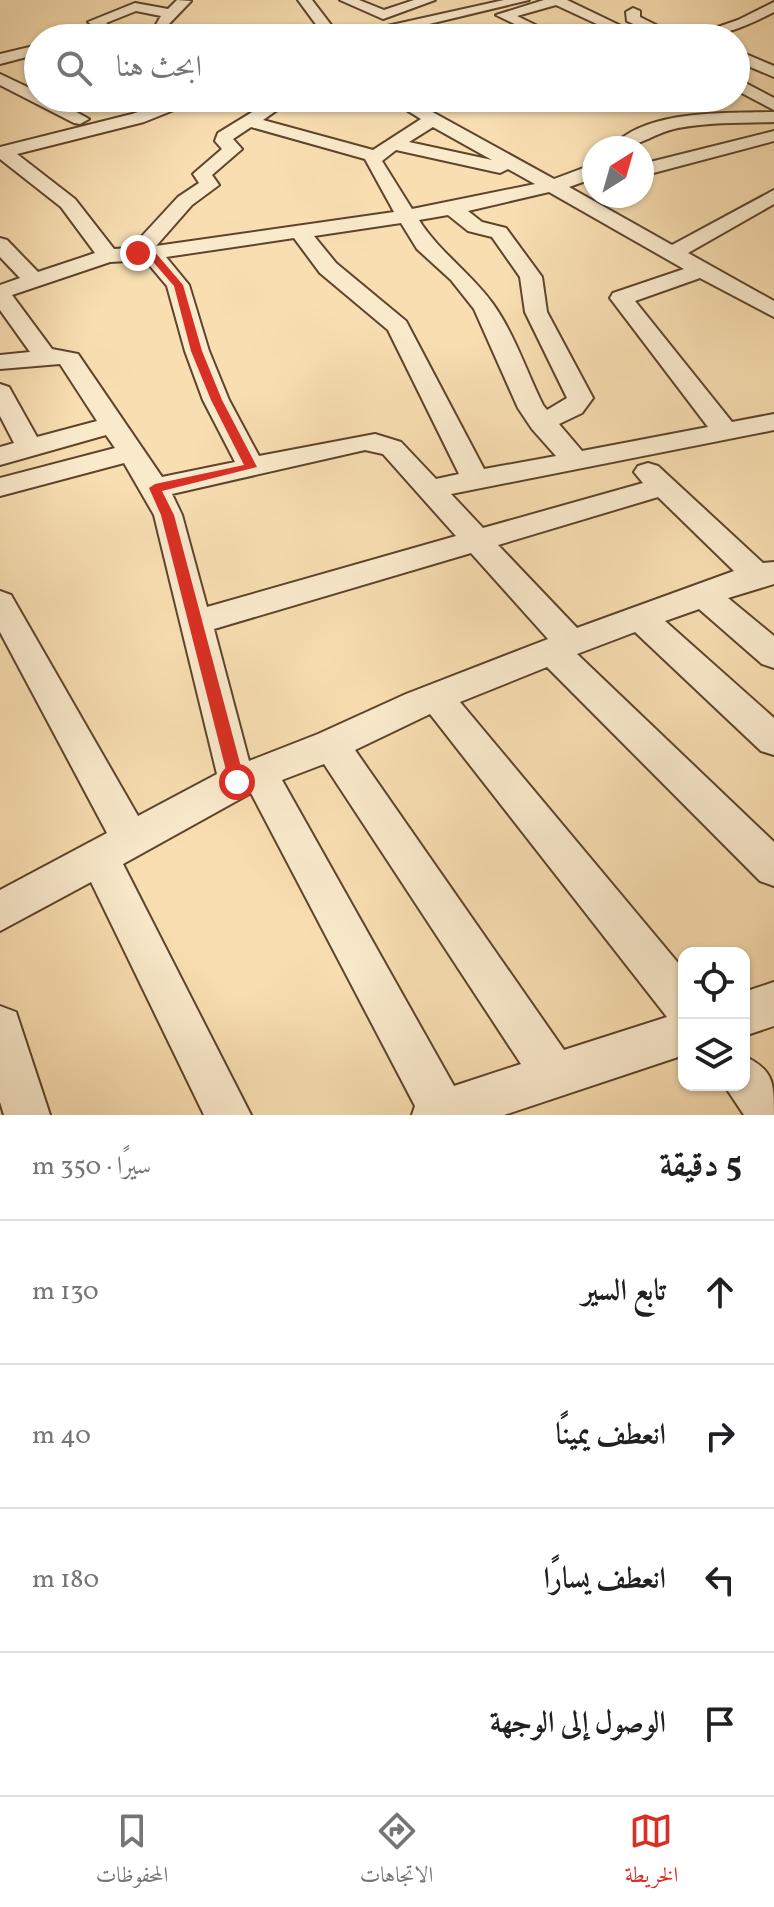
<!DOCTYPE html>
<html lang="ar">
<head>
<meta charset="utf-8">
<style>
  :root { --surface:#fff; --page:#f2f2f2; --text:#202124; --muted:#757577; --line:#e0e0e0; --accent:#d93025 }
  body { margin:0; font-family:Vollkorn,Amiri,serif; background:var(--page); color:var(--text); direction:rtl }
  .controls { position:absolute; right:24px; bottom:24px; display:grid; overflow:hidden; border-radius:16px; box-shadow:0 2px 6px #0004 }
  .controls button { width:72px; height:72px; display:grid; place-items:center; padding:0; border:0; border-bottom:2px solid var(--line); background:var(--surface); color:var(--text); font:40px sans-serif }
  .compass { position:absolute; left:582px; top:136px; width:72px; height:72px; border-radius:50%; background:var(--surface); box-shadow:0 2px 6px #0004; rotate:37deg }
  .stop { position:absolute; width:24px; height:24px; margin:-18px; border:6px solid #d93025; border-radius:50%; background:#fff }
  .stop.end { background:#d93025; border-color:#fff; box-shadow:0 2px 8px #0008 }
  .list { margin:0; padding:0; list-style:none }
  h2 { display:flex; justify-content:space-between; align-items:center; height:104px; margin:0; padding:0 32px; font-size:34px }
  h2 small { font-size:26px; font-weight:400; color:var(--muted) }
  .list li { display:grid; grid-template-columns:52px 1fr auto; gap:24px; align-items:center; box-sizing:border-box; height:144px; padding:0 32px; border-top:2px solid var(--line) }
  .list b { display:block; font-size:30px; white-space:nowrap }
  .list em { font-size:26px; font-style:normal; color:var(--muted) }
  .icon { flex:none; width:44px; height:44px; fill:none; stroke:currentColor; stroke-width:2; stroke-linecap:round; stroke-linejoin:round }
  .map { position:relative; flex:none; width:774px; height:1115px; overflow:hidden; direction:ltr }
  .search { position:absolute; background:var(--surface); box-shadow:0 2px 6px #0004; left:24px; right:24px; top:24px; height:88px; display:flex; align-items:center; gap:20px; box-sizing:border-box; padding:0 28px; border-radius:44px; color:var(--muted); font-size:30px }
  .sheet { height:680px; background:var(--surface) }
  nav { display:flex; justify-content:space-around; align-items:center; box-sizing:border-box; height:112px; border-top:2px solid var(--line); background:var(--surface); font-size:22px; color:var(--muted) }
  nav a { display:grid; justify-items:center; gap:4px }
  nav .on { color:var(--accent) }
  .map>svg:first-child { display:block }
</style>
</head>
<body>
<div class="map">
<svg width="774" height="1115" viewBox="0 0 774 1115">
  <rect width="100%" height="100%" fill="#f8deb1"/>
  <filter id="stains"><feTurbulence type="fractalNoise" baseFrequency=".0025" numOctaves="4"/><feColorMatrix values="0 0 0 0 .2 0 0 0 0 .09 0 0 0 0 .02 0 0 0 .5 -.17"/></filter>
  <radialGradient id="worn" r=".72"><stop offset=".6" stop-color="#630" stop-opacity="0"/><stop offset="1" stop-color="#630" stop-opacity=".3"/></radialGradient>
  <g fill="none" stroke-linecap="round" stroke-linejoin="round">
    <defs>
      <path id="minor" d="M177,0L191,1L168,25L166,32L170,38H155L151,33L161,16L136,11L106,23L126,38H109L88,22L135,3L168,9Z
        M298,0H312L341,38H326Z
        M340,0H359L384,10L414,0H435L383,19Z
        M504,0H529L371,38H344L351,34Z
        M544,0H567L646,38H627L556,5L517,16L562,38H543L496,15Z
        M774,2V12C745,27 719,38 686,38L738,20Z
        M633,8L640,11V17L682,38H663L627,21L626,12Z
        M38,45V54L0,64V54Z
        M736,50L774,66V77L736,61Z
        M0,74L38,92V98H51L89,119L80,124L74,123L0,85Z
        M736,78L774,98V110L736,90Z
        M180,98H204L144,122L17,154L75,199L114,249L131,248L178,197L199,183L193,174L222,149L215,141L218,133L275,98H294L263,120L373,150L421,119L387,98H407L554,179L594,164V178L569,187L672,245L774,190V204L688,253L774,301V317L700,278L635,301L732,422L774,414V430L451,494L483,528L643,483L634,472L638,466L648,463L658,466L763,563L774,562V584L728,598L774,636V668L762,664L699,609L665,621L774,718V755L761,751L635,632L577,654L774,842V886L760,881L547,667L460,702L684,970V1055L504,1115H412L415,1106L251,793L123,864L251,1115H204L91,882L0,931V890L107,833L0,632V591L11,595L138,816L217,774L154,515L124,463L0,496V478L115,448L106,435L0,465V447L14,443L0,416V384L9,387L37,437L97,421L60,364L0,369V355L30,352L0,310V285L20,278L0,257V238L7,240L38,272L95,253L61,207L0,159V147L132,114ZM251,127L365,159L394,212L156,246L192,205L219,185L212,175L242,149L233,139ZM433,127L492,160L409,142ZM396,150L500,173L508,169L535,184L412,209L382,161ZM549,192L684,269L613,293L610,298L708,427L582,451L559,424L582,413L593,398L547,312L542,277L506,228L482,222L468,211ZM448,215L468,231L492,237L520,277L525,312L567,398L547,410L543,405C527,373 514,333 493,304C471,273 439,252 419,220ZM401,223L417,249L451,280L474,309L518,408L532,429L556,456L484,469L406,321L336,263L314,236ZM294,238L320,273L388,330L459,474L436,479L401,442L375,434L259,456L229,400L209,351L189,285L166,257ZM145,260L167,286L185,351L203,400L235,462L162,477L78,354L52,349L12,295L110,262ZM365,450L383,454L456,536L207,607L182,515L172,494ZM658,497L734,571L577,628L498,545ZM471,553L548,639L406,694L318,734L249,761L214,629ZM430,714L667,1017L564,1050L355,750ZM324,764L521,1064L454,1086L282,780Z
        M774,112V122C742,123 709,122 678,128C650,134 640,148 611,148C644,109 727,113 774,112Z
        M774,131V141L642,176V164Z
        M774,982V1026L744,1036V992Z
        M0,1006L16,1012L50,1115H4L0,1102Z
        M744,1056C774,1070 774,1083 774,1115H744L724,1085H744Z"/>
    </defs>
    <use href="#minor" stroke="#5e442c" stroke-width="4"/>
    <use href="#minor" fill="#faeacc" fill-rule="evenodd"/>
  </g>
  <path fill="#d93025" d="M138,250L154,251L183,285L202,351L222,400L257,467L162,491L174,515L245,782L237,789L229,782L161,515L149,488L155,484L244,465L211,400L191,351L174,286L148,256L135,255Z"/>
  <rect width="100%" height="100%" filter="url(#stains)"/>
  <rect width="100%" height="100%" fill="url(#worn)"/>
</svg>
<div class="controls">
<button><svg class="icon" aria-label="locate" viewBox="0 0 24 24"><circle cx="12" cy="12" r="6"/><path d="M12 2v4M12 18v4M2 12h4M18 12h4"/></svg></button>
<button><svg class="icon" aria-label="layers" viewBox="0 0 24 24"><path d="M12 4l9 5-9 5-9-5zM3 14l9 5 9-5"/></svg></button>
</div>
<svg class="compass" viewBox="-18 -18 36 36"><path d="M0-13l5 13h-10z" fill="#e53935"/><path d="M0 13l5-13h-10z" fill="#757577"/></svg>
<div class="stop" style="left:237px;top:782px"></div>
<div class="stop end" style="left:138px;top:253px"></div>
<div class="search"><svg class="icon" aria-label="search" viewBox="0 0 24 24"><circle cx="10" cy="10" r="6"/><path d="M15 15l6 6"/></svg>ابحث هنا</div>
</div>
<section class="sheet">
<h2>5 دقيقة<small>سيرًا · 350 m</small></h2>
<ul class="list">
<li><svg class="icon" aria-label="ahead" viewBox="0 0 24 24"><path d="M12 20V5M6 11l6-6 6 6"/></svg><div><b>تابع السير</b></div><em>130 m</em></li>
<li><svg class="icon" aria-label="right" viewBox="0 0 24 24"><path d="M7 20v-9h11M14 6l5 5-5 5"/></svg><div><b>انعطف يمينًا</b></div><em>40 m</em></li>
<li><svg class="icon" aria-label="left" viewBox="0 0 24 24"><path d="M17 20v-9H6M10 6l-5 5 5 5"/></svg><div><b>انعطف يسارًا</b></div><em>180 m</em></li>
<li><svg class="icon" aria-label="arrive" viewBox="0 0 24 24"><path d="M6 21V4h12l-3 4 3 4H6"/></svg><div><b>الوصول إلى الوجهة</b></div></li>
</ul>
</section>
<nav>
<a class="on"><svg class="icon" aria-label="map" viewBox="0 0 24 24"><path d="M3 6l6-2 6 2 6-2v14l-6 2-6-2-6 2zM9 4v14M15 6v14"/></svg>الخريطة</a>
<a><svg class="icon" aria-label="directions" viewBox="0 0 24 24"><path d="M12 3l9 9-9 9-9-9zM9 14v-3h6M13 9l2 2-2 2"/></svg>الاتجاهات</a>
<a><svg class="icon" aria-label="saved" viewBox="0 0 24 24"><path d="M7 4h10v16l-5-4-5 4z"/></svg>المحفوظات</a>
</nav>
</body>
</html>
